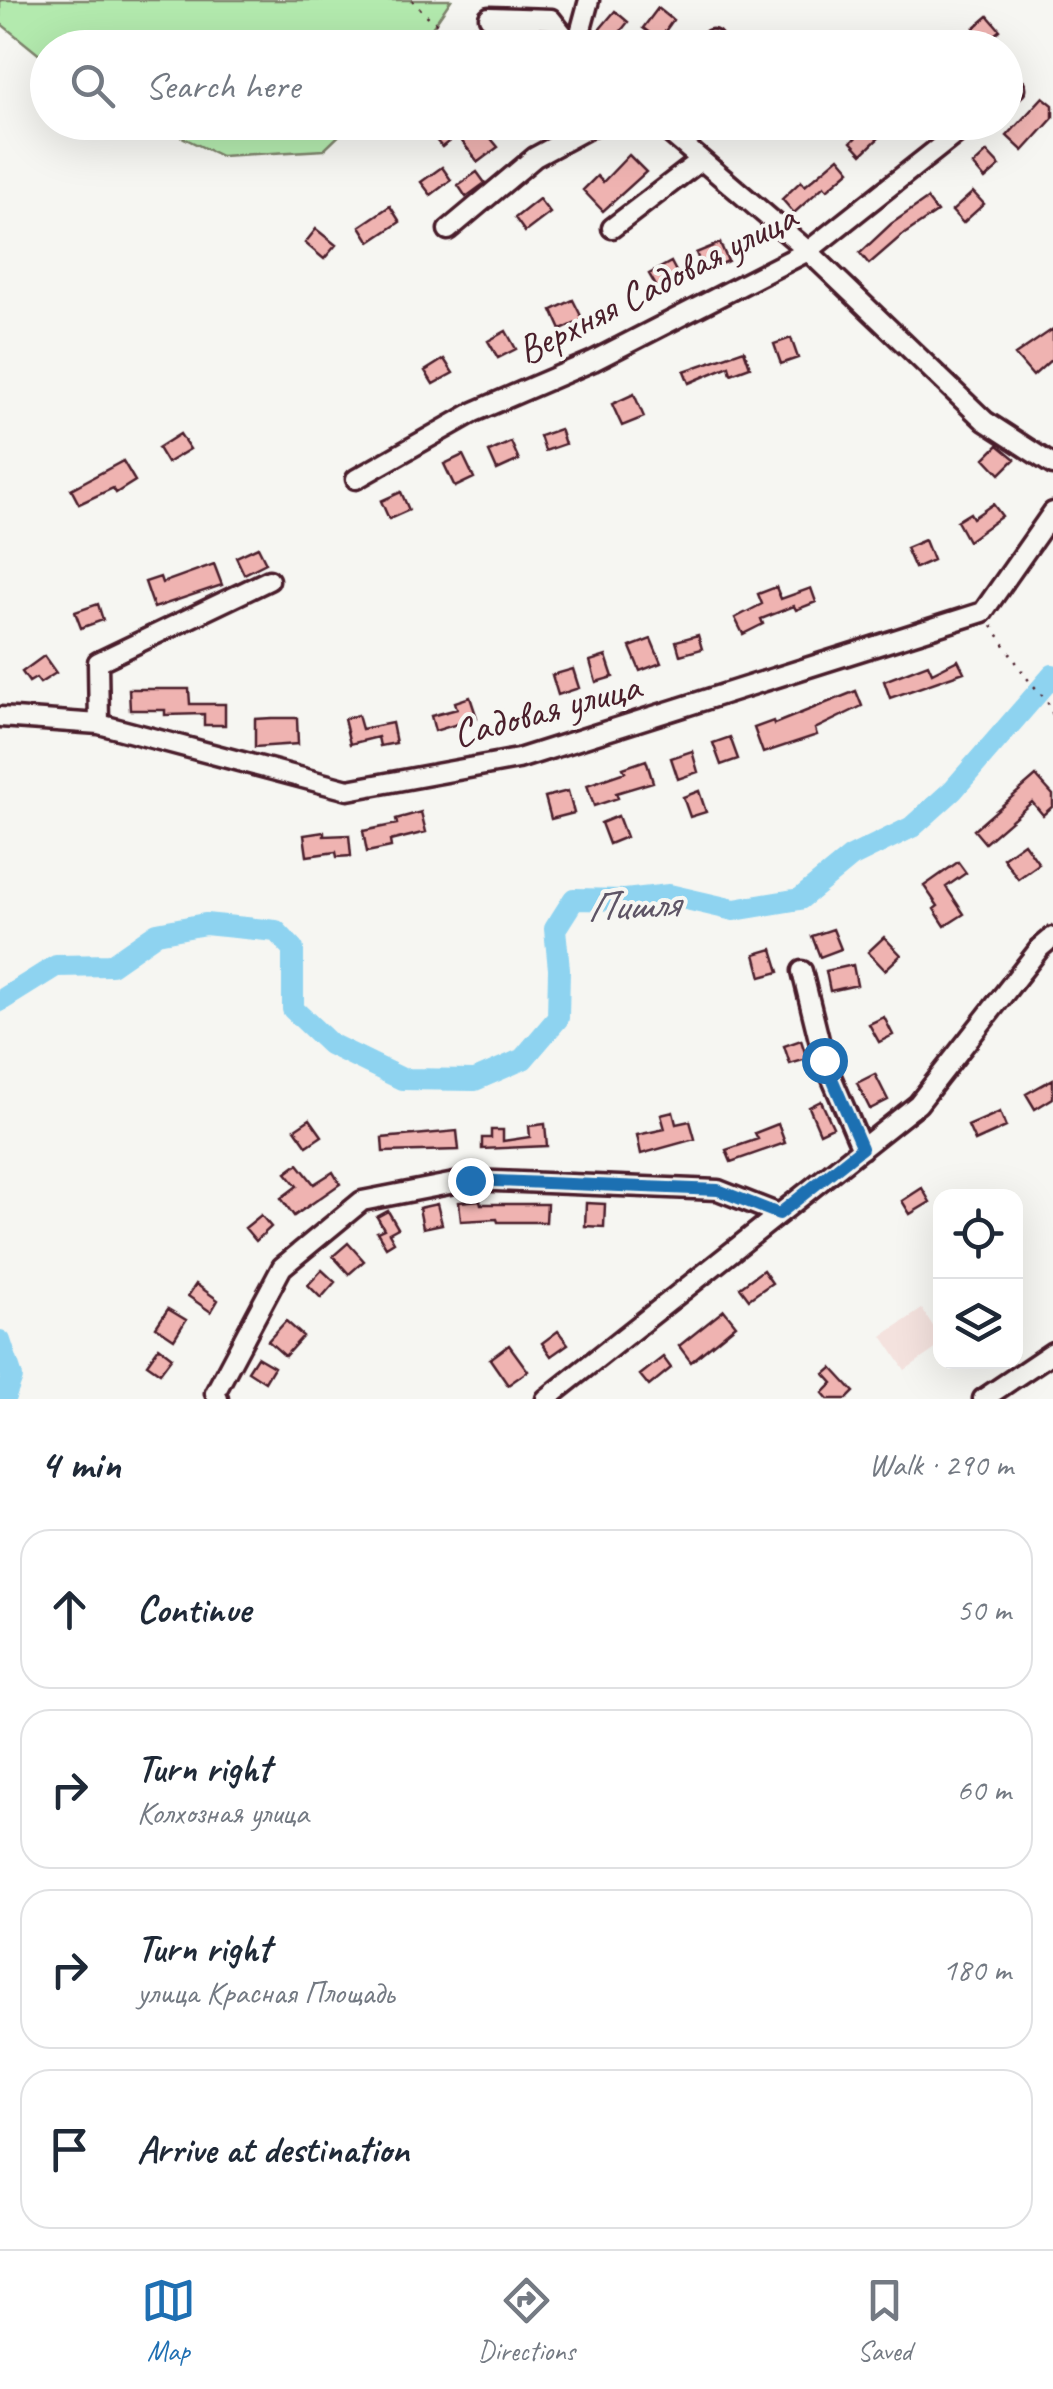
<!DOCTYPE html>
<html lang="en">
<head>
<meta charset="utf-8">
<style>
  :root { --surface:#fff; --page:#f6f6f7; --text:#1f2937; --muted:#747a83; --line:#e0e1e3; --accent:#1f6fb2 }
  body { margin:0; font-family:Caveat,sans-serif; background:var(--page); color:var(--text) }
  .controls { position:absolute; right:30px; bottom:30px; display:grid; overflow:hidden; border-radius:20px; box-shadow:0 10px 40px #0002 }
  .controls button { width:90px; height:90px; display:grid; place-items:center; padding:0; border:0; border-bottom:2px solid var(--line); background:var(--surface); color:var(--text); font:50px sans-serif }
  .stop { position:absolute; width:30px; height:30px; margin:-22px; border:8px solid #1f6fb2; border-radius:50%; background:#fff }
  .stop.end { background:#1f6fb2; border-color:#fff; box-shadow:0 2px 10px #0008 }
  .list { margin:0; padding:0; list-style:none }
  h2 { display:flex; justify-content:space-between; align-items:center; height:130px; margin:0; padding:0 40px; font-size:42px }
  h2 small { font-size:32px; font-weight:400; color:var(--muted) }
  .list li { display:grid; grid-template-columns:65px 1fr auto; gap:30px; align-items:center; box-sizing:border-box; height:160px; margin:0 20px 20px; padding:0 20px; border:2px solid var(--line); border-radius:30px }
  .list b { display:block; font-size:38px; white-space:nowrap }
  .list p { margin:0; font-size:32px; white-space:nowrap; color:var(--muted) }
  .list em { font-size:32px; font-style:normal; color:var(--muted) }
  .icon { flex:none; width:55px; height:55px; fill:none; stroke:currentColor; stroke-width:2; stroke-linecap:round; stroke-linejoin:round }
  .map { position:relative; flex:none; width:1053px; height:1399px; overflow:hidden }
  .search { position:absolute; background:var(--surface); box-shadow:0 10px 40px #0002; left:30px; right:30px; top:30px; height:110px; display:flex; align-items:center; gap:25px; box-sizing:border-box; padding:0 35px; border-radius:55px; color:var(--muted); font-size:38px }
  .sheet { height:850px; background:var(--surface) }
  nav { display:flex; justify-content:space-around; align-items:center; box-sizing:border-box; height:140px; border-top:2px solid var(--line); background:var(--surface); font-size:28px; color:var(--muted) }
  nav a { display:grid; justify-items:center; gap:5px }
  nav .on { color:var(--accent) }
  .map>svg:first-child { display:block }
</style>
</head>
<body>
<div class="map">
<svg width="1053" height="1399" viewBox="0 0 1053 1399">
  <rect width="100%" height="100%" fill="#f6f6f2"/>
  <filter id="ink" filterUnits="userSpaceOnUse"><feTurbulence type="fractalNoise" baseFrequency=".01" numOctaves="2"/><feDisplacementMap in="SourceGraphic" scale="20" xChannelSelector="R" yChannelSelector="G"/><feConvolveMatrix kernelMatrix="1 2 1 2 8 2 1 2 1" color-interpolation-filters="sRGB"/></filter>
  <g filter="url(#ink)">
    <path fill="#f4e2de" d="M922,1309L940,1337V1346L905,1370L882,1336Z"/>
    <path fill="#b3eaae" stroke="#7e846c" stroke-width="2.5" d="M0,0H451L419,47L48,48L47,61L0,23Z
      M153,123H352L324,150L221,156Z"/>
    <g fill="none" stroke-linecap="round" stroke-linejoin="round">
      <path stroke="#8ed3f0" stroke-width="22" d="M0,1001L56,966L111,965L157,933L205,924L276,931L293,949V1009L330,1044L402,1079L475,1080L523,1059L558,1018L559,969L555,929L574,899L625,900L669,895L734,910L800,899L851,857L912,827L953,790L1053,675
        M0,1341L12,1377L4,1399"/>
    </g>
    <path fill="#efb3b1" stroke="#4a1f2b" stroke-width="2.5" d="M658,8L673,20L659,40L643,28Z
      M615,11L628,22L613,41L599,30Z
      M988,16L1000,30L986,42L974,28Z
      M1043,97L1053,105V118L1023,151L1007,136Z
      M455,122H462L473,136L483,129L498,147L478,162L457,135L442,147L435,139Z
      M872,122H894L890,126L893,129L886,136L884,133L862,154L851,142Z
      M987,152L1000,166L985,179L973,165Z
      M629,155L646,172L603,211L583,190L597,176L603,182Z
      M839,157L850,170L827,190L824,186L794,213L782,199L801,181L805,186Z
      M442,167L451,180L431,195L421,182Z
      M477,172L485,183L466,197L458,185Z
      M973,192L984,204L963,223L952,211Z
      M539,199L550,213L525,232L515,218Z
      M927,199L937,212L900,237L869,264L860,253L891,224Z
      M390,206L400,222L370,242L360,226Z
      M316,229L336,245L324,259L305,243Z
      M720,243L728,261L704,272L696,253Z
      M671,262L681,281L660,293L649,274Z
      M573,300L583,320L561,330L552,310Z
      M1053,329V358L1033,376L1015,355Z
      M506,331L516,349L498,358L488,341Z
      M791,338L798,358L781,364L774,344Z
      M744,350L750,367L731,374L729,366L689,383L684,371Z
      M444,359L453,373L433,384L425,371Z
      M634,394L644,417L622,426L612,404Z
      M560,429L565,444L545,451L540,436Z
      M180,434L190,449L167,463L158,448Z
      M511,442L519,460L497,470L489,452Z
      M998,445L1015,459L1000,474L985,458Z
      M463,455L474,478L455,487L444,464Z
      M123,461L135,481L116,493L113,488L79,504L71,489Z
      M401,492L409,510L389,519L381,501Z
      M993,504L1002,516L968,541L957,521L970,513L973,518Z
      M925,540L933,560L915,568L906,548Z
      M258,547L266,563L244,574L236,557Z
      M214,564L222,585L154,608L145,582L160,577L162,583Z
      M776,587L781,599L811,588L816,602L796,610L794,606L761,619L763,624L743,634L735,618L762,604L758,594Z
      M98,604L103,620L81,628L75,612Z
      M698,635L702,649L680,655L676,641Z
      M651,639L661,663L640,671L630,647Z
      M44,656L56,673L40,683L36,678L29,682L22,672Z
      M606,656L613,677L596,682L590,661Z
      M958,660L964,672L890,698L884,681L928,664L932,673Z
      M573,669L579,688L558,695L552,675Z
      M129,689H189L190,704H225V725H204V714L165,715V710H130Z
      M856,691L862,706L815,729L817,735L763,753L754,728L773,721L774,724Z
      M470,697L477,718L435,731L431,716L457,709L455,702Z
      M358,715L362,729L392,723L396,743L380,746L378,737L350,744L344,719Z
      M272,718H297L298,744L255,747V719Z
      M730,737L738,759L721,765L713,743Z
      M692,751L698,772L678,779L671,758Z
      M646,760L653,782L616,793L618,798L594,806L587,785L625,772L623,768Z
      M1036,776L1053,795V806L1043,815L1032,802L985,843L974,830Z
      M568,791L574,813L551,819L545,797Z
      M699,791L706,812L690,817L683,797Z
      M421,812L426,832L390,841L391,847L367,852L363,831L397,824L396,819Z
      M618,816L626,837L609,844L601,823Z
      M324,832V836L349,835L351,856L337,857L336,852L307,856L304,835Z
      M1024,843L1039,864L1018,879L1003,858Z
      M958,862L966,873L946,887L964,914L945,926L934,909L938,906L924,886Z
      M833,929L841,949L820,957L812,936Z
      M884,937L901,955L885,970L868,952Z
      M772,949L779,972L761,977L755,954Z
      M853,965L857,985L830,991L826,971Z
      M884,1017L893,1035L879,1042L869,1024Z
      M801,1040L807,1059L790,1064L784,1046Z
      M875,1074L888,1100L870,1109L857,1083Z
      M1053,1079V1098L1035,1109L1026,1094Z
      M821,1101L833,1127L820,1133L809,1107Z
      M673,1112L676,1124L690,1121L695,1139L641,1154L637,1135L665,1129L661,1115Z
      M1000,1112L1006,1127L975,1141L968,1126Z
      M310,1119L322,1136L307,1146L295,1129Z
      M545,1124L547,1146L482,1149V1138H491V1130H503V1141L530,1137L529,1126Z
      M778,1124L785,1143L731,1162L726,1150L758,1139L755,1133Z
      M457,1131L459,1150L383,1152L382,1138Z
      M298,1164L314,1184L333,1172L340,1184L294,1216L281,1198L297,1186L286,1173Z
      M922,1188L930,1202L910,1214L902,1201Z
      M480,1200L481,1204H547L546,1222H498L497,1219L461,1221L459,1202Z
      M586,1203L605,1204L604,1227L585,1226Z
      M437,1204L442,1224L423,1228L419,1208Z
      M388,1211L398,1228L389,1233L394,1242L386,1247L377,1232L384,1229L377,1217Z
      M261,1215L271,1227L256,1241L245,1228Z
      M348,1243L364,1261L349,1274L333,1256Z
      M322,1270L335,1282L321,1298L308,1285Z
      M763,1270L772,1283L749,1299L740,1287Z
      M196,1284L218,1300L211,1312L188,1296Z
      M168,1309L186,1320L174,1339L156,1327Z
      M724,1310L736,1325L691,1362L679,1346Z
      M286,1321L303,1336L285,1356L268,1341Z
      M558,1331L568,1344L551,1356L542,1343Z
      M509,1345L528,1371L508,1385L490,1359Z
      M159,1347L172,1357L160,1373L147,1364Z
      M257,1357L274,1367L265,1382L248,1371Z
      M663,1357L671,1368L649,1386L640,1375Z
      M832,1368L854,1392L847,1399H828L823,1393L833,1383L825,1374Z"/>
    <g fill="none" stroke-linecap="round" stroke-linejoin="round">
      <defs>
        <path id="minor" d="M489,17L551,19L574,48
          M576,48L589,0
          M706,48L712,40
          M1006,95L1015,88
          M657,122L808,251L985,421L1053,465
          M612,228L701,160
          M448,230L535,157L600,122
          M356,479L474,412L593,361L808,251L971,122
          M0,717L99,724L348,790L518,759L983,612L1053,512
          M99,724L98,662L269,580
          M802,971L824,1060L862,1149
          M218,1399L215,1393L282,1267L362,1201L470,1180L718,1190L779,1214
          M546,1399L918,1104L1040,948L1053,937
          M983,1399L1053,1352"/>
      </defs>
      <use href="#minor" stroke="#4a1f2b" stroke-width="25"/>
      <path stroke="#4a1f2b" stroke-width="2.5" stroke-dasharray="2.5 8" stroke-linecap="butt" d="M412,0C430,19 447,40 474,25
        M992,626L1026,677L1047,701L1053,715"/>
      <use href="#minor" stroke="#f6f6f2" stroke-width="18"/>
    </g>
  </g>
  <g fill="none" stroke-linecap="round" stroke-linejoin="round" filter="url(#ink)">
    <path stroke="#1f6fb2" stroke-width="12" d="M470,1180L718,1190L779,1214L862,1148L824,1060"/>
  </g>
  <g text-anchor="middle" stroke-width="8" stroke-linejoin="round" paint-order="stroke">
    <g font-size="40" fill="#4a1f2b" stroke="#f6f6f2">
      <text transform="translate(656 283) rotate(-27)" y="14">Верхняя Садовая улица</text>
      <text transform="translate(546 709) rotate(-15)" y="14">Садовая улица</text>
    </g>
    <g font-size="42" font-style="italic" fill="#5e5566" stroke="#f6f6f2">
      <text transform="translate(632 904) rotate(-3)" y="15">Пишля</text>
    </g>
  </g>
</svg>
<div class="controls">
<button><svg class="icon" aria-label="locate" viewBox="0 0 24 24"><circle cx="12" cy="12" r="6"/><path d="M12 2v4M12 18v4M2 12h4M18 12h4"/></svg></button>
<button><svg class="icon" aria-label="layers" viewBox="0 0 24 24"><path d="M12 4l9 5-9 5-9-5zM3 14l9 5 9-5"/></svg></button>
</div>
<div class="stop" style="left:824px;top:1060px"></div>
<div class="stop end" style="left:470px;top:1180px"></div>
<div class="search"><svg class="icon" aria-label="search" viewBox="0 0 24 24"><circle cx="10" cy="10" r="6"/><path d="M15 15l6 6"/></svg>Search here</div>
</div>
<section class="sheet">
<h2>4 min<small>Walk · 290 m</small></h2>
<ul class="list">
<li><svg class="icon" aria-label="ahead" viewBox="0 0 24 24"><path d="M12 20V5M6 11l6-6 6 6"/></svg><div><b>Continue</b></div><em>50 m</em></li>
<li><svg class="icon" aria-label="right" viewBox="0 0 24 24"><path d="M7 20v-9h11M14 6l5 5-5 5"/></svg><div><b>Turn right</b><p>Колхозная улица</p></div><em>60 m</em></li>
<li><svg class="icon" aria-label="right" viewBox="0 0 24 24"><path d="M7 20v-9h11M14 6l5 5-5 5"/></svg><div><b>Turn right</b><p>улица Красная Площадь</p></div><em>180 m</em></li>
<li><svg class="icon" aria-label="arrive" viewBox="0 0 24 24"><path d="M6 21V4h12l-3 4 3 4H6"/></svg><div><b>Arrive at destination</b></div></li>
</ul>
</section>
<nav>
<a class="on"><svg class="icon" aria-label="map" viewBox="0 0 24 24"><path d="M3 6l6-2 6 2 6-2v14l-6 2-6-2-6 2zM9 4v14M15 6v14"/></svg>Map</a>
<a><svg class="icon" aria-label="directions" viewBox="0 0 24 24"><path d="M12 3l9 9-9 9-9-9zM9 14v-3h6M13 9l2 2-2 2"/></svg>Directions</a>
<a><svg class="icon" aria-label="saved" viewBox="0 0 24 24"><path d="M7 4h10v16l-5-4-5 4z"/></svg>Saved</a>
</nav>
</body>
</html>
